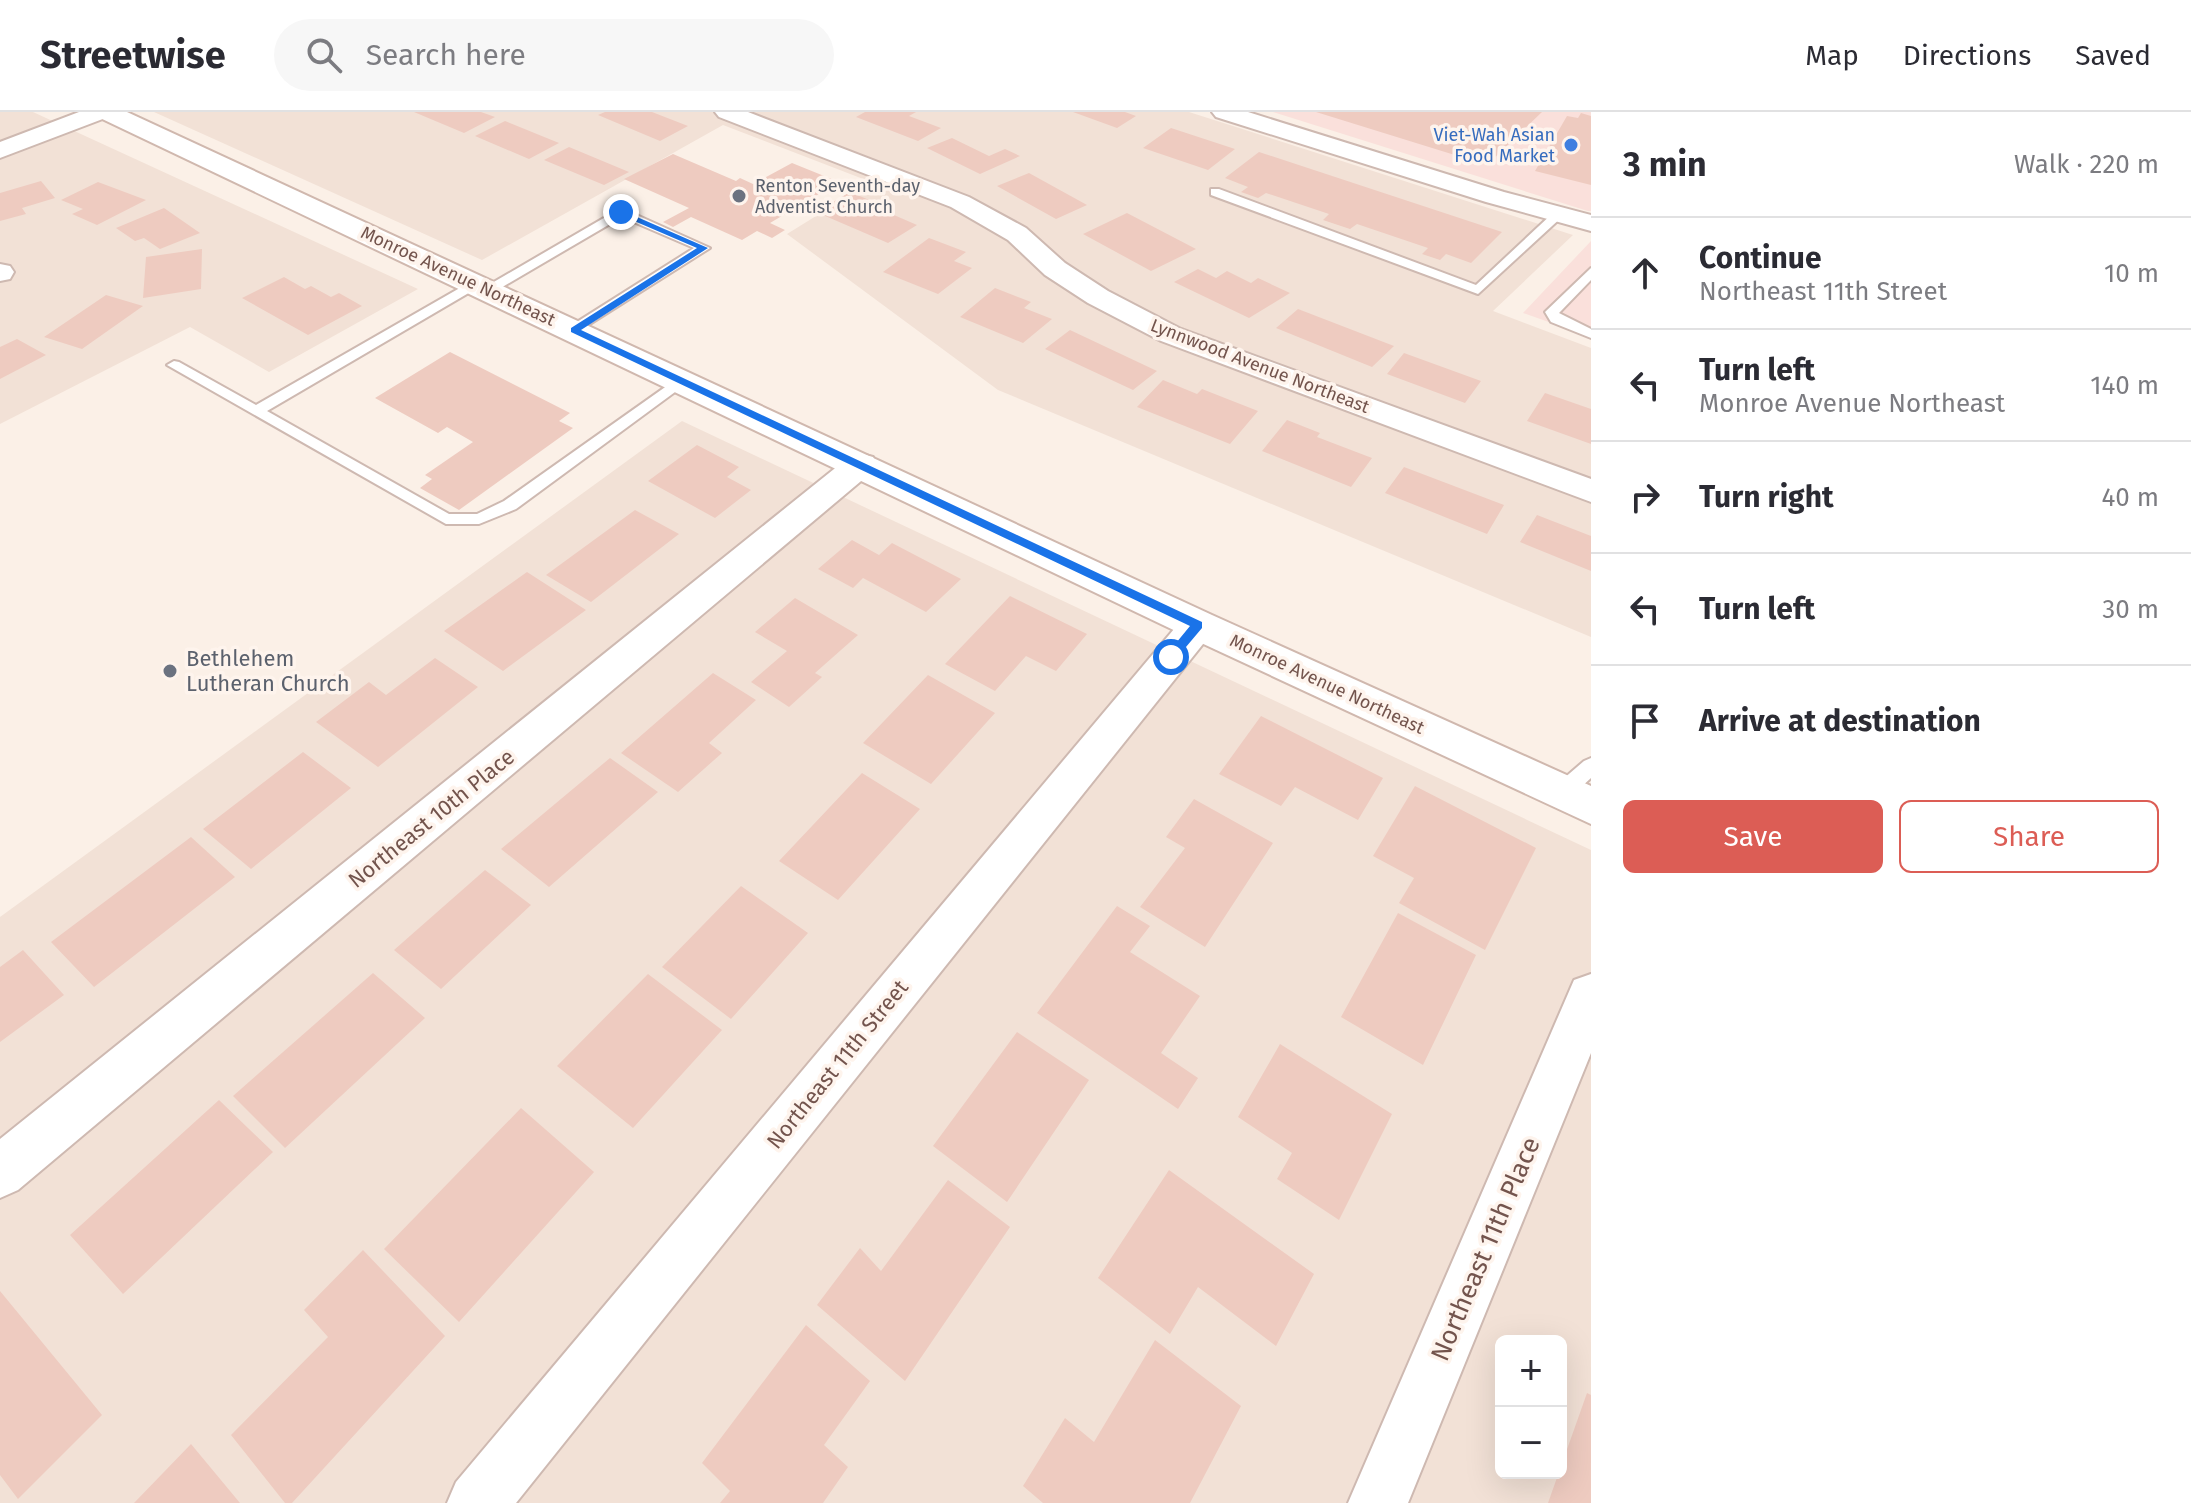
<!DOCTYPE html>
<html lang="en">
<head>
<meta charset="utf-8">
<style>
  :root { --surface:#fff; --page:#f7f7f7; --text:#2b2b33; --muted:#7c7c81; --line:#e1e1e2; --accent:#dc5d55 }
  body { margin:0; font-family:"Fira Sans",sans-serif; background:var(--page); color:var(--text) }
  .controls { position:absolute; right:24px; bottom:24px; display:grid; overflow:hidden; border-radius:12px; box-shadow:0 8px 32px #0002 }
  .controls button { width:72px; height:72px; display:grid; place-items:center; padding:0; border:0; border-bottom:2px solid var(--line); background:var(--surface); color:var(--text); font:40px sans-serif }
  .stop { position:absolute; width:24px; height:24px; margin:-18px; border:6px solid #1a73e8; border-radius:50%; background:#fff }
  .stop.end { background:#1a73e8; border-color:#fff; box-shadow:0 2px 8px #0008 }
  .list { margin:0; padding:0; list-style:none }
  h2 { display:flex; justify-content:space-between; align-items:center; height:104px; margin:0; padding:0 32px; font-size:34px }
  h2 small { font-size:26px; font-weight:400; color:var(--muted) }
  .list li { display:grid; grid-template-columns:52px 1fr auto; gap:24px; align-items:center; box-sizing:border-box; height:112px; padding:0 32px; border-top:2px solid var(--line) }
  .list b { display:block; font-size:30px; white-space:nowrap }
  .list p { margin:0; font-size:26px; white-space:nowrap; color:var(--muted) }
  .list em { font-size:26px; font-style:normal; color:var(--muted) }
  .actions { display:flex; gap:16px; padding:24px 32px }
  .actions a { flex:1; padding:18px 0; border:2px solid var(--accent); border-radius:12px; text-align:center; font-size:28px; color:var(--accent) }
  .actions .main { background:var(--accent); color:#fff }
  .icon { flex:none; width:44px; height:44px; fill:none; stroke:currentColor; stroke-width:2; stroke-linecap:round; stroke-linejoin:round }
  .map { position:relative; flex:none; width:1591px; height:1391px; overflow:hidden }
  header { display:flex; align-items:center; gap:48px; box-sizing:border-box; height:112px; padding:0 40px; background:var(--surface); border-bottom:2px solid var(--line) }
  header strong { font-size:38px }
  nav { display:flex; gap:44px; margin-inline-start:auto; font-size:28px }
  .search { width:560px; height:72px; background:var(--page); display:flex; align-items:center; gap:20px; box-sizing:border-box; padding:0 28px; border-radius:44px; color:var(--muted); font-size:30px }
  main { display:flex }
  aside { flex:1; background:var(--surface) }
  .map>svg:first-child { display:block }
</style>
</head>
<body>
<header>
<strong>Streetwise</strong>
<div class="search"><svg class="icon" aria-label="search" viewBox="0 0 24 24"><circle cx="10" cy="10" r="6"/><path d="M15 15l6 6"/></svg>Search here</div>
<nav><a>Map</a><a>Directions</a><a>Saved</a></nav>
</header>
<main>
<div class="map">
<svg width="1591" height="1391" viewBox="0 0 1591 1391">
  <rect width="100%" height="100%" fill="#fbf0e7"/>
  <path fill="#f2e1d6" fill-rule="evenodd" d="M0,0H33L418,177L269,260L190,215L0,312Z
    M154,0H1189L1573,123L1493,199L1591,236V525L998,278L787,122L871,70L723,13L482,148Z
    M682,309L1591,738V1391H0V805ZM1501,1229H1561V1361H1501Z"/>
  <path fill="#fae0db" d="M1273,0H1591V99H1588Z
    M1591,129V225L1523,201Z"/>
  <path fill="#eecbc0" d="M414,0H481L495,5L464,21Z
    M605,0H652L688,14L660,29L598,3Z
    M865,0H916L909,4L941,16L918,29L856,5Z
    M1073,0H1125L1136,4L1117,16Z
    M1316,0H1542L1487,53Z
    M1581,1L1591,4V73L1535,59L1567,4L1578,6Z
    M505,9L559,31L529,47L475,24Z
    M1171,16L1235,37L1208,58L1143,36Z
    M952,26L989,44L1005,37L1020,44L980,62L927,36Z
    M569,35L629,60L604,73L544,48Z
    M1259,40L1502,120L1471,151L1446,142L1440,148L1422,142L1428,136L1357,112L1350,117L1323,108L1329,102L1266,81L1258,86L1241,80L1248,75L1225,66Z
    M673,42L736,69L740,66L753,72L792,51L839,70L770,111L785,118L772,126L757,119L742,128L691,105L673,115L663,110L689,96L624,67Z
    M1029,61L1087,93L1056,107L997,74Z
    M41,69L55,86L22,96L26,102L0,109V81Z
    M98,70L146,88L97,113L72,102L83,97L61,88Z
    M850,80L891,97L887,100L917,113L888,131L816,100Z
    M164,96L200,121L160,137L144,126L135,129L116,116Z
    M1127,101L1196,137L1151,159L1083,122Z
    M929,126L966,140L954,149L972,156L938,182L883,160Z
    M202,137L201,177L143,186L146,145Z
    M1198,157L1216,166L1227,159L1251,171L1258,166L1290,181L1249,206L1174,170Z
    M284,165L305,177L311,174L331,185L339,181L362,194L308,223L242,186Z
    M995,176L1031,190L1024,196L1052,207L1023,231L960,205Z
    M106,183L143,194L82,237L44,225Z
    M1298,197L1394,234L1372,255L1276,216Z
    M1070,218L1157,259L1133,278L1045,237Z
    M17,227L46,243L0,267V235Z
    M450,240L570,301L559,309L573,316L459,398L420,376L432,367L425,363L473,330L447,315L438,321L375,286Z
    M1404,241L1481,269L1465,291L1387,262Z
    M1163,268L1197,282L1202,277L1258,299L1230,332L1137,295Z
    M1545,281L1591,297V332L1527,309Z
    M1287,308L1320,321L1317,325L1372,346L1351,375L1262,339Z
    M697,333L739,355L727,365L751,378L715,406L648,369Z
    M1404,355L1504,393L1487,422L1385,381Z
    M635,398L679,422L591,490L546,463Z
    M1537,403L1591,424V459L1520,430Z
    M852,428L879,443L892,431L961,467L926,500L863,466L853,476L818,457Z
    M527,460L586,498L503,559L444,519Z
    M1010,484L1087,522L1056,559L1026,544L995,579L945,552Z
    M795,486L858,523L815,561L822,565L789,595L751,570L787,539L755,520Z
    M435,546L478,575L378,655L316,610L369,570L386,583Z
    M713,561L756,588L709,631L722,641L678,680L621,641Z
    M928,563L995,601L931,672L863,631Z
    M1261,604L1383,666L1358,708L1295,675L1281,694L1219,662Z
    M303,640L351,676L251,757L203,717Z
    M610,646L658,680L549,775L501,737Z
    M862,661L920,697L838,788L779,749Z
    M1415,674L1536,736L1485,838L1399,791L1414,766L1373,744Z
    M1194,687L1273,731L1205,835L1140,795L1185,736L1166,725Z
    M191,725L235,765L94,875L51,830Z
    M485,758L531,793L441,877L394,838Z
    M741,774L808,821L731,907L662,855Z
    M1117,794L1150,814L1130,840L1200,884L1161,941L1198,966L1178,997L1037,901Z
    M1398,801L1476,843L1423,953L1341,905Z
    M23,838L64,883L0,930V855Z
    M373,861L425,906L285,1036L233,984Z
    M648,862L722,918L633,1016L557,954Z
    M1017,920L1089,968L1007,1090L933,1034Z
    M1280,932L1392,1002L1339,1108L1277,1067L1292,1041L1238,1005Z
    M219,988L273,1040L123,1182L70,1123Z
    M521,996L594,1060L459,1210L384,1137Z
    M1169,1058L1314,1162L1276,1234L1198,1175L1170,1222L1098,1166Z
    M948,1068L1010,1115L905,1269L817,1193L860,1136L881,1159Z
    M363,1138L445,1224L292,1391H285L231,1323L328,1225L304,1198Z
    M0,1179L102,1303L18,1387L0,1363Z
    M806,1213L870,1269L824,1333L848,1355L823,1391H720L730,1379L702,1351Z
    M1155,1228L1241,1294L1190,1391H1043L1023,1374L1065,1306L1094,1330Z
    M1587,1281L1591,1283V1391H1548Z
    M191,1332L240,1391H134Z"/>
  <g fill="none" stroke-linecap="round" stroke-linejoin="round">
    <defs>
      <path id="lane" d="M1211,77H1219L1476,173L1554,100L1564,103L1478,182L1211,83Z
        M621,96L710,136L574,222L567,218L569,215L694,136L622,105L492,181L480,178Z
        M1591,156V168L1559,201L1591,217V226L1551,210L1545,200Z
        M472,169L484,172L267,299L449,402H477L504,389L678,266H688L690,269L516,397L479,412H446L167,253L174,249L179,250L256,293Z
        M1591,646V666L1569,686H1555L1552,680L1555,674L1584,649Z"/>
      <path id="street" d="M79,0H112L108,5L0,46V30Z
        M715,0H748L969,85L1026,116L1065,151L1108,179L1181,217L1591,367V390L1161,229L1088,191L1045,163L1008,128L951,95L719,5Z
        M1212,0H1248L1504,80L1591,103V119L1486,90L1216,5Z
        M0,152L10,154L14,160L10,167L0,169Z
        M861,342L873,345L877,352L873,359L18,1078L0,1086V1027L849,345Z
        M1198,500L1211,504L1217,513L1211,522L516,1391H447L456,1370L1185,504Z
        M1591,862V941L1408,1391H1348L1574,868Z"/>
      <path id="secondary" d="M95,0H127L1212,503L1591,674V712L1184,523L98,5Z"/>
    </defs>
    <use href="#lane" stroke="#ceb9b1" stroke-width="4"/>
    <use href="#street" stroke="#ceb9b1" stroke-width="4"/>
    <use href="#secondary" stroke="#d0b8ae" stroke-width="4"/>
    <use href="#lane" fill="#fff" fill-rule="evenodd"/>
    <use href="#street" fill="#fff" fill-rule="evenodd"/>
    <use href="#secondary" fill="#fff" fill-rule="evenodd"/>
  </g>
  <path fill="#1a73e8" d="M621,98L708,136L581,218L1202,510V516L1175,548H1167V542L1190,514L571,220V216L697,136L618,102Z"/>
  <circle fill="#3f7fe0" stroke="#fef4ed" stroke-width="3" cx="1571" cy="33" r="8"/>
  <g fill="#6b7280" stroke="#fef4ed" stroke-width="3">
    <circle cx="739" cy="84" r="8"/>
    <circle cx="170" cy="559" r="8"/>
  </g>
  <g text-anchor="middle" stroke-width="7" stroke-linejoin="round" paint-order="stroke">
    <g font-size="18" fill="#366cbe" stroke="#fef4ed" text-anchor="end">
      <text x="1555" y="29">Viet-Wah Asian<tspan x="1555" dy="21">Food Market</tspan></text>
    </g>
    <g font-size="18" fill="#5b616d" stroke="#fef4ed" text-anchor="start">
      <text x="755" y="80">Renton Seventh-day<tspan x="755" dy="21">Adventist Church</tspan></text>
    </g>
    <g font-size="18" fill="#73544d" stroke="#fef4ed">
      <text transform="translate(458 164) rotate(25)" y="6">Monroe Avenue Northeast</text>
      <text transform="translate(1260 254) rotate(21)" y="6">Lynnwood Avenue Northeast</text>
      <text transform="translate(1327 572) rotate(25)" y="6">Monroe Avenue Northeast</text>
    </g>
    <g font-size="22" fill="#5b616d" stroke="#fef4ed" text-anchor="start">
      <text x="186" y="554">Bethlehem<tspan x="186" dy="25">Lutheran Church</tspan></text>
    </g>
    <g font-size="22" fill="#73544d" stroke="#fef4ed">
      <text transform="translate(431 706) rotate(-39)" y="8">Northeast 10th Place</text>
      <text transform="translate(837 952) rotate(-51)" y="8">Northeast 11th Street</text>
    </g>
    <g font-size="26" fill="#73544d" stroke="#fef4ed">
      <text transform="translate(1485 1137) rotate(-67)" y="9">Northeast 11th Place</text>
    </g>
  </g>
</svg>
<div class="controls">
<button>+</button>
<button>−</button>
</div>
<div class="stop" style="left:1171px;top:545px"></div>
<div class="stop end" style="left:621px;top:100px"></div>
</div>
<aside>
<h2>3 min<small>Walk · 220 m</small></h2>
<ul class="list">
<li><svg class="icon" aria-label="ahead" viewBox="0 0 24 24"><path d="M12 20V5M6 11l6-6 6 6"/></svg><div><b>Continue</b><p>Northeast 11th Street</p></div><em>10 m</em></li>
<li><svg class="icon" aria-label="left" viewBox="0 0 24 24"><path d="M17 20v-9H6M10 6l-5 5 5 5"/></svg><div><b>Turn left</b><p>Monroe Avenue Northeast</p></div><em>140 m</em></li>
<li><svg class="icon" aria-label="right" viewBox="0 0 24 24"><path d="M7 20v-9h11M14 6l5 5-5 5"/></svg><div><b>Turn right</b></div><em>40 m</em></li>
<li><svg class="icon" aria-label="left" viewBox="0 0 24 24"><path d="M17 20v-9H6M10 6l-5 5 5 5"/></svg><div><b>Turn left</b></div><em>30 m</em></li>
<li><svg class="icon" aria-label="arrive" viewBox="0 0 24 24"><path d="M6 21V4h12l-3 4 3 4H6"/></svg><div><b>Arrive at destination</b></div></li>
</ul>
<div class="actions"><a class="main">Save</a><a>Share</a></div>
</aside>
</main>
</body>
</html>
